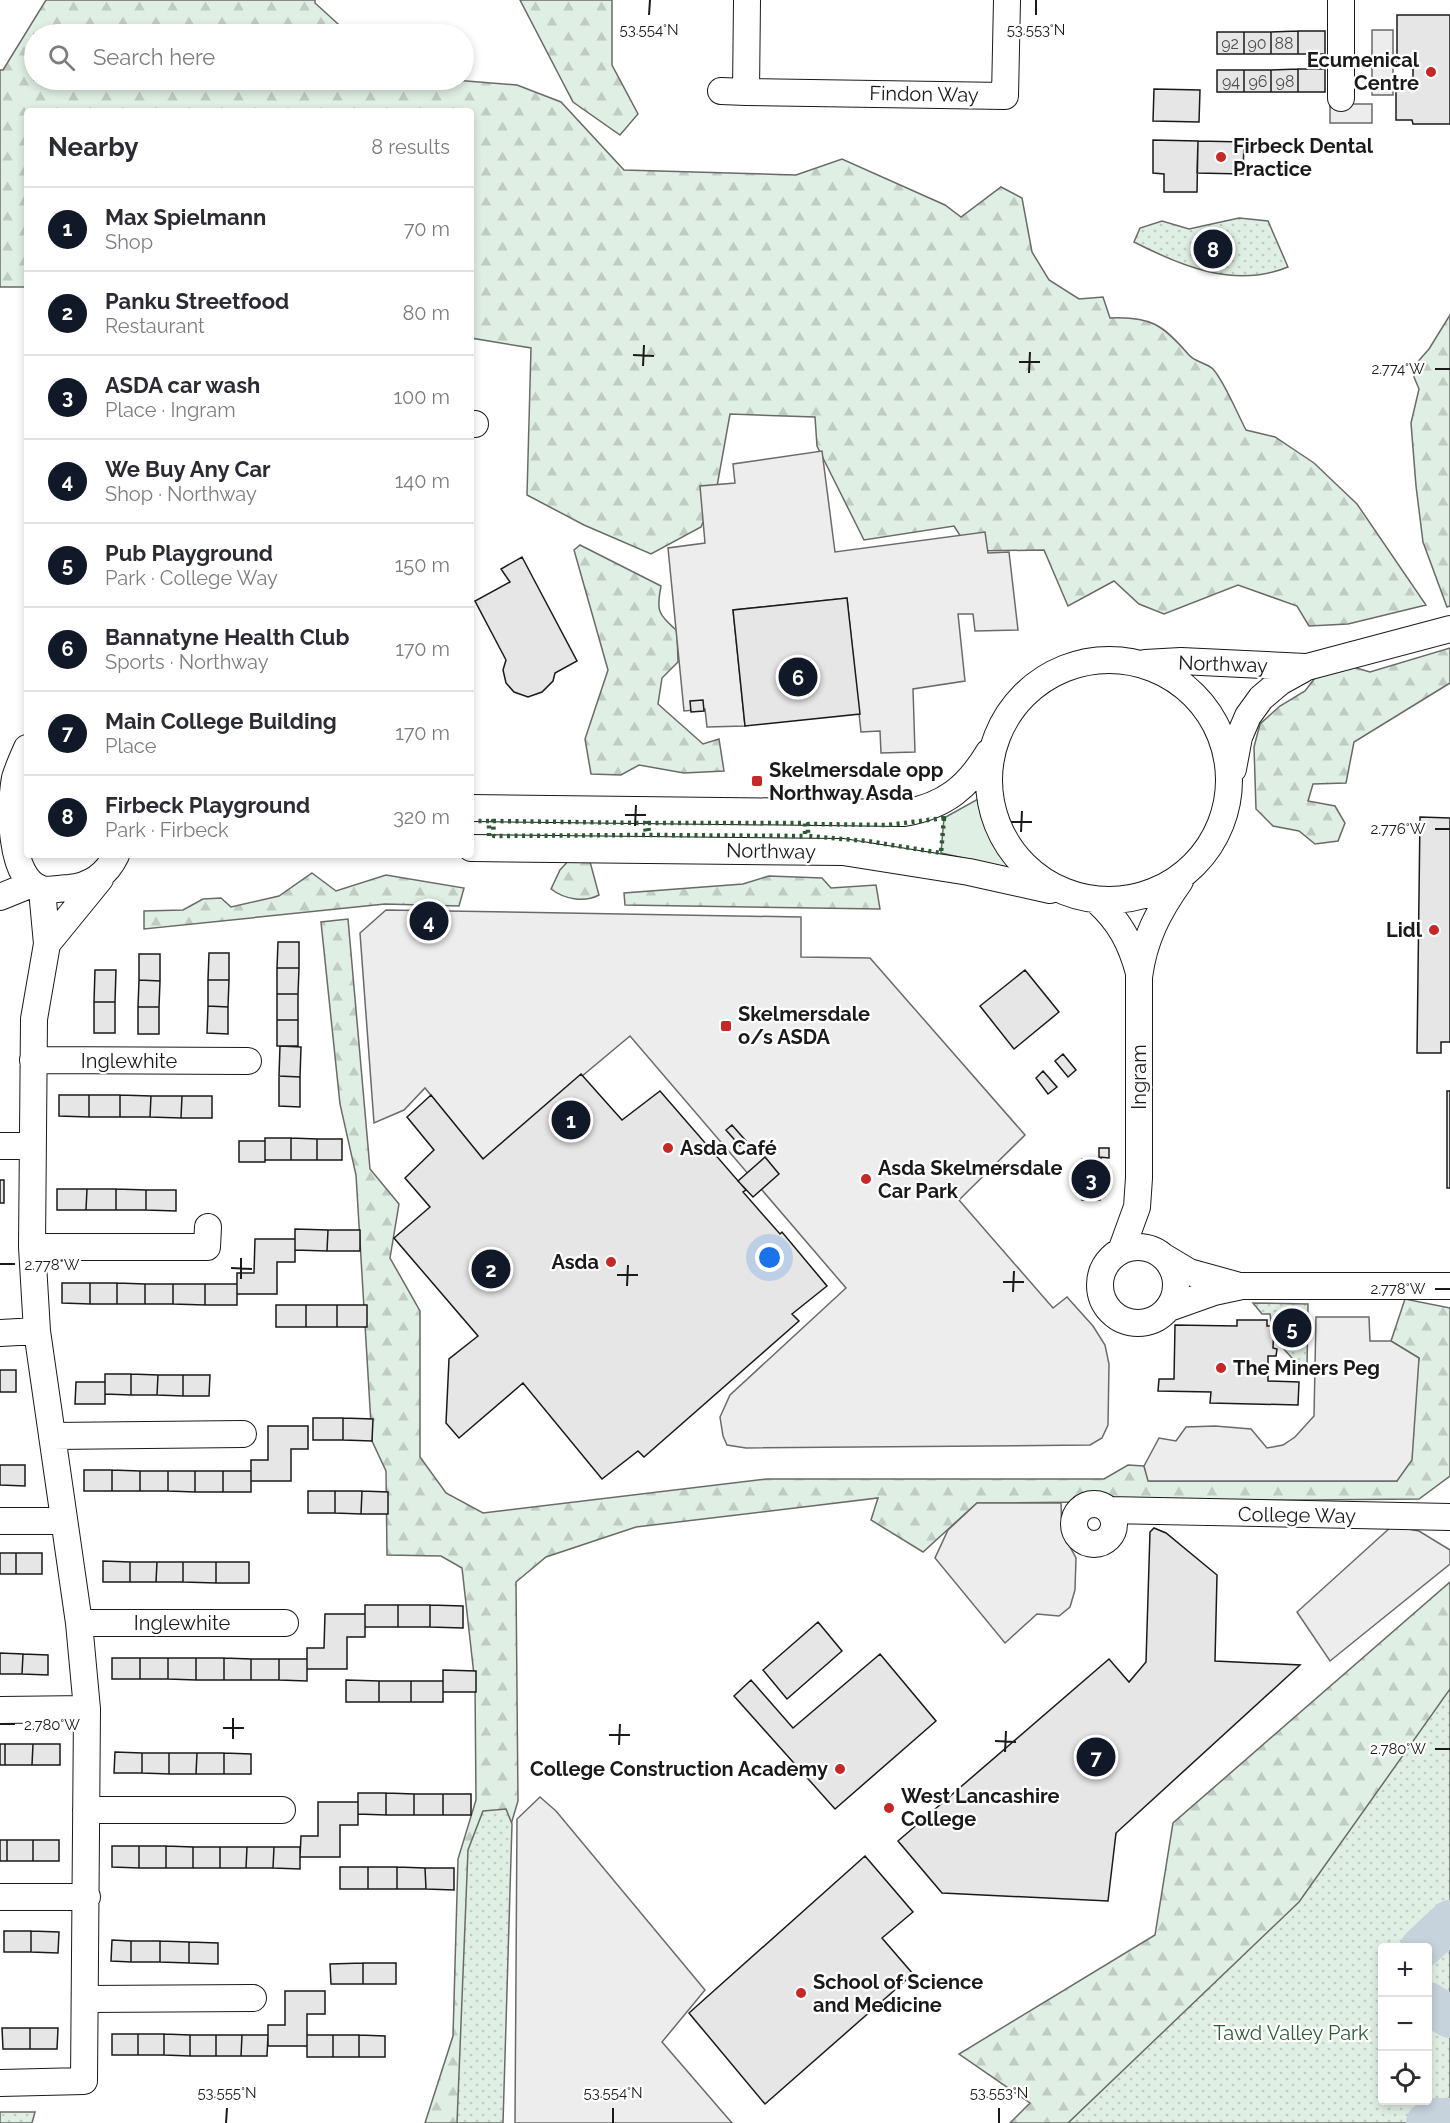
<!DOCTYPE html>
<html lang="en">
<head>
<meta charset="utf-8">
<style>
  :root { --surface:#fff; --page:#f2f2f3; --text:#2b2b33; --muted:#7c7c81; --line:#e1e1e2; --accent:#111827 }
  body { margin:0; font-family:Raleway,sans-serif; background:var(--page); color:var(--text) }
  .controls { position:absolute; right:18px; bottom:18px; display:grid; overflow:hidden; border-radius:6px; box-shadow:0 3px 9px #0003 }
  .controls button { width:54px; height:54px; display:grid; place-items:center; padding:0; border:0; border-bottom:2px solid var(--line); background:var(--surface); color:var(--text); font:30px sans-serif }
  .you { position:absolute; left:770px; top:1258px; width:21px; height:21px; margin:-15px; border:4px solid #fff; border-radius:50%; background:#1a73e8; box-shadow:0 0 0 9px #1a73e833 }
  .badge { display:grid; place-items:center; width:39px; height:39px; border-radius:50%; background:var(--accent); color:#fff; font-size:20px; font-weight:700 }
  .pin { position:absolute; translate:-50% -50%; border:3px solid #fff; box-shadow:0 2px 6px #0006 }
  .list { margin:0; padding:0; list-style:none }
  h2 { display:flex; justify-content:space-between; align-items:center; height:78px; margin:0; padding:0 24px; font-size:26px }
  h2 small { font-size:20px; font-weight:400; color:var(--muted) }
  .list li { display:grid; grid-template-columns:39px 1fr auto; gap:18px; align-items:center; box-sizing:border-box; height:84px; padding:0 24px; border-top:2px solid var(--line) }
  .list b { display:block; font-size:22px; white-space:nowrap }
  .list p { margin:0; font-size:20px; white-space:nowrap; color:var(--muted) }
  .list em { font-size:20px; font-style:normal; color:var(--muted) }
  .icon { flex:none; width:33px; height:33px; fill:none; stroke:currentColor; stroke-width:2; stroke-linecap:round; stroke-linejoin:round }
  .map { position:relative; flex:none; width:1450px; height:2123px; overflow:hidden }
  .search { position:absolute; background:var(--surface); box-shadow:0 3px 9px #0003; left:24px; top:24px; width:450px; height:66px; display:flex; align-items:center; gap:15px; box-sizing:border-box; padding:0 21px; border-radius:33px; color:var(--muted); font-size:22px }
  .panel { position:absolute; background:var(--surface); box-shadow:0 3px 9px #0003; left:24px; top:108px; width:450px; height:750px; border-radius:6px }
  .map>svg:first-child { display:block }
</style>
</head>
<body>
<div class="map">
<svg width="1450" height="2123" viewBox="0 0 1450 2123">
  <defs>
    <pattern id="forest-firs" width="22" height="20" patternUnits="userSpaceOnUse" patternTransform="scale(1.5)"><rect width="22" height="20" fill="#e0efe3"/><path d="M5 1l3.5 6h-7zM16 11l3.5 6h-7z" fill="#c0ccc2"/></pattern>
    <pattern id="park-dots" width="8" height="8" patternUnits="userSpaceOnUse" patternTransform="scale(1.5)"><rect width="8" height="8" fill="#e0efe3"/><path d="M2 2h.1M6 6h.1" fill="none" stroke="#c0ccc2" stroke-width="1.8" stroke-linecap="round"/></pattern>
  </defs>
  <rect width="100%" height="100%" fill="#fff"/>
  <path fill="#e0efe3" stroke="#6a6a6a" stroke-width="1.5" d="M978,799L991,836L1009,863V868L941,853L944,818Z"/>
  <path fill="url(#forest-firs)" stroke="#6a6a6a" stroke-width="1.5" fill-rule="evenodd" d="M46,0H315V3L349,34H34V80H454L517,85L561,102L624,170L796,175L842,159L945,205L961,217L1001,187L1022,198L1032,252L1049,280L1079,299L1103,297L1110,318C1151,316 1163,325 1189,355C1195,362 1207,363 1213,369C1224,381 1238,415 1246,430L1275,437L1314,463L1357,504L1426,605L1348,624L1309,626L1297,606L1238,585L1164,614L1139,604L1114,581L1068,606L1044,550L970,551L954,526L864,540L817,446L815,417L730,414L716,492L701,527L651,554L584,525L527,495L531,348L471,338V111H27V287H0V70H3Z
    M520,0H612V65L638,114L620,135L573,102Z
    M1450,315V606L1447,607L1423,542L1416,486L1411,423L1419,389L1414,377V366L1429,349Z
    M580,545L661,586C656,612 658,613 677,631L678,662L662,678L658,704L703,744L719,739L724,771L684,773L639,765L621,775L591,774L585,739L608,670L574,550Z
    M1450,648V683L1354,742L1346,783L1313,784L1308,801L1335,806L1345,823L1338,841L1315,844L1299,831L1273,826L1256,809L1254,747L1260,724L1280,706L1305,691L1315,678L1353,667L1370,672Z
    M571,858H589L599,895C584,903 564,899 551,889L560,870Z
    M312,873L336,891L386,875L464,888L459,906L385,904L144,929V911L183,910L203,899L221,898L231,907L279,896Z
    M769,876L822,878L831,888L876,885L880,909L625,905L624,893L743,884Z
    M348,919L370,1169L399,1204L390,1258L420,1311V1457L446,1493L483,1513L767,1479H1104L1128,1465L1144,1466L1149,1481H1397L1419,1358L1391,1341L1405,1299L1450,1308V1476L1419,1499L977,1503L923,1552L871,1520L878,1498L636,1527L546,1557L516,1582L518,1801L506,1841L500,2123H425L453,2036L458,1859L476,1800L475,1684L462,1568L441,1556L387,1555L386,1471L372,1441L356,1175L340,1104L321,922Z
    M1450,1582V2123H1010L1030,2103L959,2054L1155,1935L1173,1823ZM1382,1948H1428V2100H1382Z"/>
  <path fill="url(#park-dots)" stroke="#6a6a6a" stroke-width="1.5" fill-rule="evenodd" d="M1239,218L1268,221L1288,267C1235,289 1181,266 1134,242L1140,228L1162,221L1189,229Z
    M1253,1303L1308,1304L1307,1367L1299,1366L1283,1348V1335L1271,1321L1270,1314H1262Z
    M1450,1689V2123H1068L1299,1902ZM1382,1948H1428V2100H1382Z
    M506,1809L512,1824L503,2123H457L468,1850L483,1811Z
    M0,2112H35L32,2123H0Z"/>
  <path fill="#ededed" stroke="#6a6a6a" stroke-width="1.5" d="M1372,30H1393V95H1372Z
    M1330,104H1372V123H1330Z
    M822,451L835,552L985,532L988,553L1009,552L1018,630L975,631L973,614H958L965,681L913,689L915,752L881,753L880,731L861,732L847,598L733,610L745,726L707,727L705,709L684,711L668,548L705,543L700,486L735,483L733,464Z
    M386,910L801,917V957L870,958L1025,1135L959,1200L1053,1308L1067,1297L1093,1326L1105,1345L1109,1364L1108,1425L1102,1438L1090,1445L746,1448L727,1445L723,1436L720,1417L730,1395L846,1288L630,1036L483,1159L425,1088L404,1110L374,1123L360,933Z
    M1316,1317H1369L1370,1341H1391L1419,1358L1412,1460L1397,1481H1148L1144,1466L1159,1438L1176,1441L1186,1427L1215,1426L1251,1429L1267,1448L1283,1445L1295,1437L1314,1416Z
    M977,1503H1061L1062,1532L1076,1558L1075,1590L1070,1607L1059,1616L1037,1614L1005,1643L935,1558L948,1530Z
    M1392,1526L1419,1531L1450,1550V1564L1330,1661L1297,1612Z
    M540,1797L556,1811L705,1990L662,2042L732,2123H515L517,1819Z"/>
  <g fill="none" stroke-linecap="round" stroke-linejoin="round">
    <path stroke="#c6d2dc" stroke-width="42" d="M1421,1948L1450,1921
      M1428,2003L1450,2017
      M1427,2123L1435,2119H1450"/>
  </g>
  <path fill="#e6e6e6" stroke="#1a1a1a" stroke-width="1.5" d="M1397,15H1450V124H1413L1412,120H1396V81H1413V62H1397Z
    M1298,31H1325V54H1298Z
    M1298,31V54H1271V32Z
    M1217,32H1244V54H1217Z
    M1244,32H1271V54H1244Z
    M1298,69H1325V92H1298Z
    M1298,69V92H1271V70Z
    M1217,70H1244V92H1217Z
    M1244,70H1271V92H1244Z
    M1154,89L1200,90L1199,122L1153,121Z
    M1153,140L1198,141L1197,192H1164V174L1153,173Z
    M1198,141L1244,142L1243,174L1197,173Z
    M522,557L577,661L555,673L553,681L542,692L528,697L514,692L506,683L503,670L506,660L475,601L510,582L501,569Z
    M847,598L860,714L745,726L733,610Z
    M703,700L704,711L691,712L690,701Z
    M1420,817L1450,818V1042H1441V1053H1417Z
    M414,914H445V928L414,927Z
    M278,942H299V968H277Z
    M209,953H229V980H208Z
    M139,954H160V981L139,980Z
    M277,968H299L298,994H277Z
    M95,970H116L115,1002H94Z
    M1025,970L1059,1012L1014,1049L980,1006Z
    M139,980L160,981L159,1007H138Z
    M208,980H229L228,1007L208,1006Z
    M277,994H298V1020H277Z
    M94,1002H115V1033H94Z
    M208,1006L228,1007V1034L207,1033Z
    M138,1007H159V1034H138Z
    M277,1020H298V1046H277Z
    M280,1046L301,1047L300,1077L279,1076Z
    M1063,1054L1076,1070L1068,1077L1055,1061Z
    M1043,1071L1057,1087L1048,1094L1036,1078Z
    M581,1074L622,1120L660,1091L746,1190L743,1192L780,1234L782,1232L827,1286L792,1314L799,1321L644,1457L638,1451L602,1479L523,1383L459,1438L446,1423L449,1359L478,1336L394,1238L430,1207L405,1178L434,1150L407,1117L431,1095L483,1159Z
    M279,1076L300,1077V1107L279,1106Z
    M1447,1091H1450V1188H1447Z
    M59,1095H89V1117L59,1116Z
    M89,1095H120V1117H89Z
    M120,1095L151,1096L150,1117H120Z
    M151,1096H182L181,1118L150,1117Z
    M182,1096H212V1118H181Z
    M732,1125L746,1141L740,1146L726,1130Z
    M265,1138H291V1160H265Z
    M291,1138L317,1139V1160H291Z
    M317,1139H342V1160H317Z
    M239,1141H265V1162H239Z
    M1099,1148H1109V1158L1099,1157Z
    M765,1157L779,1174L753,1197L738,1181Z
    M1082,1159H1101L1100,1200H1082Z
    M0,1180H4V1203H0Z
    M57,1189H87L86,1210H57Z
    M87,1189H116V1210H86Z
    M116,1189L146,1190V1210H116Z
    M146,1190H176V1211L146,1210Z
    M295,1229L328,1230L327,1251L295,1250Z
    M328,1230H360V1251H327Z
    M255,1239H295V1262H277V1294H237V1273H254Z
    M62,1283H90V1304L62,1303Z
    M90,1283H117V1304H90Z
    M117,1283L145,1284V1304H117Z
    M145,1284H173V1304H145Z
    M173,1284H205V1305L173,1304Z
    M205,1284H237V1305H205Z
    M276,1305H306V1327H276Z
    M306,1305H337V1327H306Z
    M337,1305H367V1327H337Z
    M1237,1320H1267V1326H1274L1273,1348L1277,1349L1276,1356H1268V1381L1299,1382L1298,1405L1210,1403L1211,1392L1158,1391L1159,1379H1174L1175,1325L1237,1326Z
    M0,1370H16V1392H0Z
    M105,1374H131V1395L105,1394Z
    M131,1374L158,1375L157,1395H131Z
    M158,1375H183V1396L157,1395Z
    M183,1375H210L209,1396H183Z
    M76,1382H105V1404H75Z
    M313,1418H343V1440H313Z
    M343,1418L373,1419L372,1441L343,1440Z
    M268,1426H308V1449H291V1481H251V1460H268Z
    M0,1465H25V1486L0,1485Z
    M84,1470H112V1491H84Z
    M112,1470L140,1471V1491H112Z
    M140,1471H168V1491H140Z
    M168,1471H195V1492L168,1491Z
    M195,1471H223V1492H195Z
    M223,1471H251V1492H223Z
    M308,1491H335V1513H308Z
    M335,1491H362L361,1514L335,1513Z
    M362,1491L388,1492V1514H361Z
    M1154,1528L1166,1533L1217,1575L1215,1661L1300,1665L1116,1833L1108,1901L942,1893L898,1841L1109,1659L1129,1682L1146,1662L1150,1532Z
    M0,1553H16V1574H0Z
    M16,1553H42V1574H16Z
    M103,1561L130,1562V1582H103Z
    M130,1562H157L156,1582H130Z
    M157,1562H183V1582H156Z
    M183,1562H216V1583L183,1582Z
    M216,1562H249V1583H216Z
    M365,1605H398V1627H365Z
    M398,1605H430V1627H398Z
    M430,1605L463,1606V1628L430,1627Z
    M325,1614H365V1637H347V1669H307V1648H324Z
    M818,1622L842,1651L787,1699L763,1670Z
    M0,1653L23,1654L22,1674H0Z
    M23,1654L48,1655V1675L22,1674Z
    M880,1654L936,1721L835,1809L734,1696L751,1680L793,1728Z
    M112,1658H140V1679H112Z
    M140,1658H168V1679H140Z
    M168,1658H196V1680L168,1679Z
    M196,1658H224V1680H196Z
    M224,1658L251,1659V1680H224Z
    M251,1659H279V1680H251Z
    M279,1659H307V1681L279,1680Z
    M443,1670L476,1671V1692H443Z
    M346,1680L379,1681V1702H346Z
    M379,1681H411V1702H379Z
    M411,1681H443V1702H411Z
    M0,1744H5V1765H0Z
    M5,1744H33L32,1765H5Z
    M33,1744H60V1765H32Z
    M115,1752L142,1753V1773H114Z
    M142,1753H169V1774L142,1773Z
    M169,1753H197L196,1774H169Z
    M197,1753H224V1774H196Z
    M224,1753L251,1754V1774H224Z
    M358,1793H386V1815L358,1814Z
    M386,1793L414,1794V1815H386Z
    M414,1794H443V1815H414Z
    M443,1794H471V1815H443Z
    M318,1802H358V1825H340V1857H300L301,1836H318Z
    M0,1840H7V1861H0Z
    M7,1840H33V1861H7Z
    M33,1840H59V1861H33Z
    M112,1846H139V1868L112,1867Z
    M139,1846H166V1868H139Z
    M166,1846L193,1847V1868H166Z
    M193,1847H220V1868H193Z
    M220,1847H247L246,1868H220Z
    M247,1847H274L273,1868H246Z
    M274,1847H300V1869L273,1868Z
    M865,1856L913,1912L882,1938L913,1974L765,2104L689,2013Z
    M340,1867H368V1889H340Z
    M368,1867H397V1889H368Z
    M397,1867L425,1868L426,1889H397Z
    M425,1868H454V1890L426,1889Z
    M4,1931H31V1952H4Z
    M31,1931L59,1932L58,1953L31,1952Z
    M112,1940L131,1941V1962L111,1961Z
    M131,1941H160V1962H131Z
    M160,1941L189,1942V1963L160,1962Z
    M189,1942L218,1943V1964L189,1963Z
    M363,1963V1984H331L330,1964Z
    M363,1963H396V1984H363Z
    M285,1991H325V2014H307V2046H268V2025H285Z
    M2,2028H30V2049H3Z
    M30,2028H58L57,2049H30Z
    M112,2034H138V2055H112Z
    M138,2034H164V2055H138Z
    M164,2034L190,2035V2056L164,2055Z
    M190,2035H216V2056H190Z
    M216,2035H242L241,2056H216Z
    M242,2035H268L267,2056H241Z
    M307,2035H333V2057H307Z
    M333,2035H359V2057H333Z
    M359,2035L385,2036V2057H359Z"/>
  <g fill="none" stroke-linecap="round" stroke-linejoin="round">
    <defs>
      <path id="minor" d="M1341,0V98
        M721,91L746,92L747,0
        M746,92L1005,96L1007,0
        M471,424H475
        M989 780a120 120 0 1 1 240 0a120 120 0 1 1-240 0Z
        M1145,663L1181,661L1306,667
        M27,748C23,757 18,768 15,778C10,804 8,880 42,889C49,891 61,888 69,888C91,886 107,874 116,855
        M1233,769L1239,737L1248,716L1261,698L1280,682L1307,667L1450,629
        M471,808L904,813C945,806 968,787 989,752
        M471,848L843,852L969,872L1050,890
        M0,897L32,884
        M1097,901C1120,922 1131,943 1139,973
        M47,944L100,879
        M33,1060L248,1061
        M0,1146H31
        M1100 1285a38 38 0 1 1 76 0a38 38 0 1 1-76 0Z
        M32,1247H207L208,1227
        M1121,1251L1137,1207L1139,1178V977C1144,939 1158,912 1180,881
        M1164,1257L1189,1272L1236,1285
        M1169,1308L1214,1292L1242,1286H1450
        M0,1333L37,1331
        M52,1436L243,1434
        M1074 1524a20 20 0 1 1 40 0a20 20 0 1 1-40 0Z
        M1108,1510L1450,1517
        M0,1521H64
        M79,1623H285
        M0,1710L87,1709
        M86,1810H282
        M0,1897H87
        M87,1999L253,1998
        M0,2083L84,2081L87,1709L79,1623L37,1331L32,1247L34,1019L47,944L42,890"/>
    </defs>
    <use href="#minor" stroke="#1a1a1a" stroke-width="28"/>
    <use href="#minor" stroke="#fff" stroke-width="26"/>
    <path stroke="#2b5a34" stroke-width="4.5" stroke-dasharray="3 4.5" stroke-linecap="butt" d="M944,818L941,853L867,841L808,836V824L888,825Z
      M471,821H489V836H486
      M493,821L645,823L646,835L494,836Z
      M648,823H805V836L649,835Z"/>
  </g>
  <path fill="none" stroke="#1a1a1a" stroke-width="2" d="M649,15L650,0M1036,15V0M633,355L654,356M1019,362H1040M643,366L644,345M1435,369H1450M1029,373L1030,352M625,815H646M1011,822H1032M635,826L636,805M1435,829H1450M1021,832L1022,811M0,1264H15M231,1268L252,1269M617,1275H638M241,1279V1258M1003,1282H1024M627,1286L628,1265M1435,1289H1450M1013,1292L1014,1271M0,1724H15M223,1728H244M609,1735H630M233,1739V1718M995,1741L1016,1742M619,1745L620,1724M1435,1749H1450M1005,1752L1006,1731M226,2123L227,2108M613,2123V2108M999,2123V2108"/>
  <g fill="#c62828" stroke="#fff" stroke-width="2">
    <circle cx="1431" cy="72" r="6"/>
    <circle cx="1221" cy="157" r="6"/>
    <rect x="751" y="775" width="12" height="12" rx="3"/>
    <circle cx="1434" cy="930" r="6"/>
    <rect x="720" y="1020" width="12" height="12" rx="3"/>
    <circle cx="668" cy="1148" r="6"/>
    <circle cx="866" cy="1179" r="6"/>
    <circle cx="611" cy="1262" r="6"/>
    <circle cx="1221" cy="1368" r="6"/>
    <circle cx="840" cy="1769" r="6"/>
    <circle cx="889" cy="1808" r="6"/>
    <circle cx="801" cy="1993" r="6"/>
  </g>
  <g text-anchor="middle" stroke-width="4.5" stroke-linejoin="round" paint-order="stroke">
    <g font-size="16" fill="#4d4d4d">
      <text x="1230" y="49">92</text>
      <text x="1257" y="49">90</text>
      <text x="1284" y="49">88</text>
      <text x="1231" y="87">94</text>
      <text x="1258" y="87">96</text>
      <text x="1285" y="87">98</text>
    </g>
    <g font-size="20" font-weight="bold" fill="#1a1a1a" stroke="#fff" text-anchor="start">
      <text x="1419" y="67" text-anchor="end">Ecumenical<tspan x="1419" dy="23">Centre</tspan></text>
      <text x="1233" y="153">Firbeck Dental<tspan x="1233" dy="23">Practice</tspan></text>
      <text x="769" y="777">Skelmersdale opp<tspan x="769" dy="23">Northway Asda</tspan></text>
      <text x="1422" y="937" text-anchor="end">Lidl</text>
      <text x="738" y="1021">Skelmersdale<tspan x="738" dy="23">o/s ASDA</tspan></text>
      <text x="680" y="1155">Asda Café</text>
      <text x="878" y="1175">Asda Skelmersdale<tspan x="878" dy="23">Car Park</tspan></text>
      <text x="599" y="1269" text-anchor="end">Asda</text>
      <text x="1233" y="1375">The Miners Peg</text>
      <text x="828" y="1776" text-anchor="end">College Construction Academy</text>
      <text x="901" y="1803">West Lancashire<tspan x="901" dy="23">College</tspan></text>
      <text x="813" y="1989">School of Science<tspan x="813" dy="23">and Medicine</tspan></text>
    </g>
    <g font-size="20" fill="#1a1a1a" stroke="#fff">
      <text transform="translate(924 94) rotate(1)" y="7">Findon Way</text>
      <text transform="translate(1223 664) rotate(2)" y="7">Northway</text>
      <text transform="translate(771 851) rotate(1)" y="7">Northway</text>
      <text x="129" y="1068">Inglewhite</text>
      <text transform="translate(1139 1077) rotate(-90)" y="7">Ingram</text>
      <text transform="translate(1297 1515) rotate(1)" y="7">College Way</text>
      <text x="182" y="1630">Inglewhite</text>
    </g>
    <g font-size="20" fill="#2b5a34" stroke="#fff">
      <text x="1291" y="2040">Tawd Valley Park</text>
    </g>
  </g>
  <g font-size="15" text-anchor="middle" fill="#1a1a1a" stroke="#fff" stroke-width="4.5" stroke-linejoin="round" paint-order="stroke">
    <text x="649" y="35">53.554°N</text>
    <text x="1036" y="35">53.553°N</text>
    <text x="1398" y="374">2.774°W</text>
    <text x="1398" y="834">2.776°W</text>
    <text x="52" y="1270">2.778°W</text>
    <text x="1398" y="1294">2.778°W</text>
    <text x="52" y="1730">2.780°W</text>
    <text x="1398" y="1754">2.780°W</text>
    <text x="227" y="2098">53.555°N</text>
    <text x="613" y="2098">53.554°N</text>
    <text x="999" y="2098">53.553°N</text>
  </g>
</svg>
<div class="controls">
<button>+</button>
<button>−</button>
<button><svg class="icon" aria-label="locate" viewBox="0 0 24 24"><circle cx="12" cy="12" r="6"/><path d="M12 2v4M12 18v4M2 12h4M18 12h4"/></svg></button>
</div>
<div class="you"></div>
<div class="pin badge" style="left:571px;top:1120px">1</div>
<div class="pin badge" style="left:491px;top:1269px">2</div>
<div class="pin badge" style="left:1091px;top:1179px">3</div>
<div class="pin badge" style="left:429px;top:921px">4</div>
<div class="pin badge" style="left:1292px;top:1328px">5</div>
<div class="pin badge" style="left:798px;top:677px">6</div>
<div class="pin badge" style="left:1096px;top:1757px">7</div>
<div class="pin badge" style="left:1213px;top:249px">8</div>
<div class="search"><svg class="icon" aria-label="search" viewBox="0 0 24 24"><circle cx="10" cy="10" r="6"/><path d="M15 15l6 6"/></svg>Search here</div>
<section class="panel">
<h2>Nearby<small>8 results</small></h2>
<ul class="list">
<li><span class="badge">1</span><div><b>Max Spielmann</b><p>Shop</p></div><em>70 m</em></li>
<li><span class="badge">2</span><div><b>Panku Streetfood</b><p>Restaurant</p></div><em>80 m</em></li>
<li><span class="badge">3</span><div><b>ASDA car wash</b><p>Place · Ingram</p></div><em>100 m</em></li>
<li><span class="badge">4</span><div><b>We Buy Any Car</b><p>Shop · Northway</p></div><em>140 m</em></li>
<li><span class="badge">5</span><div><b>Pub Playground</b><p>Park · College Way</p></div><em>150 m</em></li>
<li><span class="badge">6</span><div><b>Bannatyne Health Club</b><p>Sports · Northway</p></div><em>170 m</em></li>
<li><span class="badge">7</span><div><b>Main College Building</b><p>Place</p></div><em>170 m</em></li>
<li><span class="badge">8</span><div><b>Firbeck Playground</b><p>Park · Firbeck</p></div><em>320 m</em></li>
</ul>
</section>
</div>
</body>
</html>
